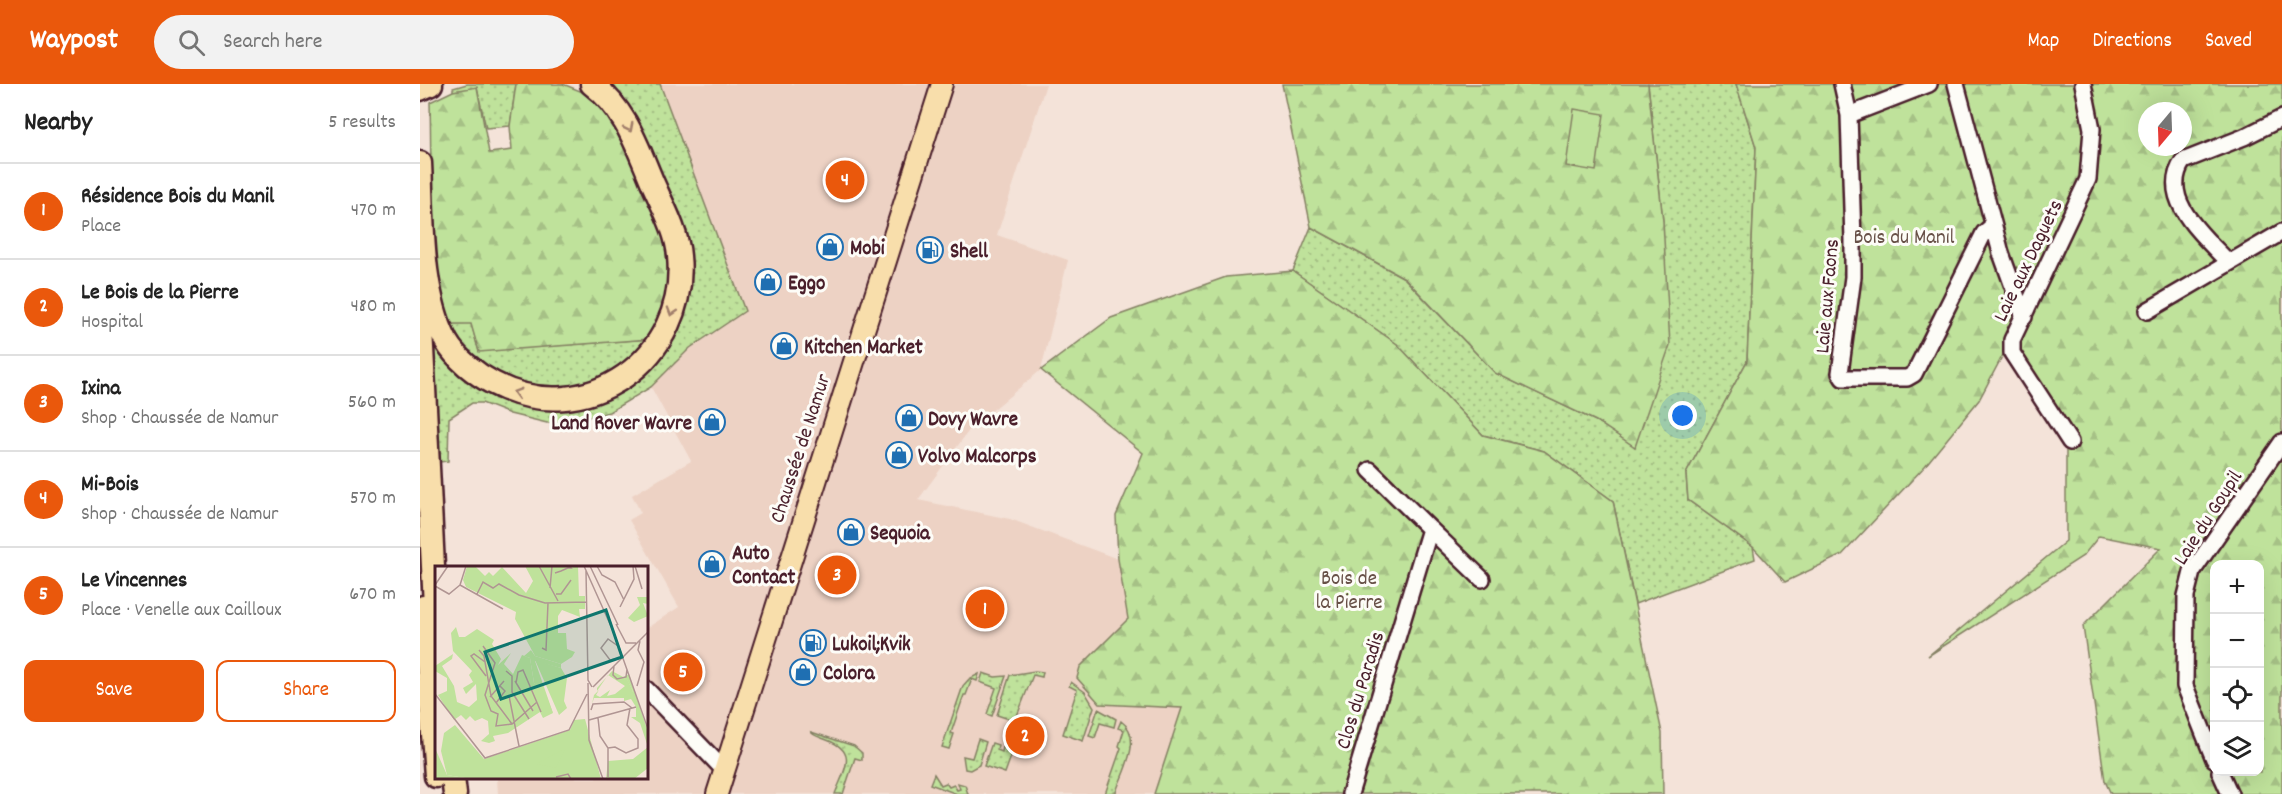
<!DOCTYPE html>
<html lang="en">
<head>
<meta charset="utf-8">
<style>
  :root { --surface:#fff; --page:#f2f2f2; --text:#222; --muted:#767676; --line:#e0e0e0; --accent:#ea580c }
  body { margin:0; font-family:Dekko,sans-serif; background:var(--page); color:var(--text) }
  .controls { position:absolute; right:18px; bottom:18px; display:grid; overflow:hidden; border-radius:12px; box-shadow:0 6px 24px #0002 }
  .controls button { width:54px; height:54px; display:grid; place-items:center; padding:0; border:0; border-bottom:2px solid var(--line); background:var(--surface); color:var(--text); font:30px sans-serif }
  .compass { position:absolute; left:1718px; top:18px; width:54px; height:54px; border-radius:50%; background:var(--surface); box-shadow:0 6px 24px #0002; rotate:199deg }
  .you { position:absolute; left:1263px; top:332px; width:21px; height:21px; margin:-15px; border:4px solid #fff; border-radius:50%; background:#1a73e8; box-shadow:0 0 0 9px #1a73e833 }
  .badge { display:grid; place-items:center; width:39px; height:39px; border-radius:50%; background:var(--accent); color:#fff; font-size:20px; font-weight:700 }
  .pin { position:absolute; translate:-50% -50%; border:3px solid #fff; box-shadow:0 2px 6px #0006 }
  .list { margin:0; padding:0; list-style:none }
  h2 { display:flex; justify-content:space-between; align-items:center; height:78px; margin:0; padding:0 24px; font-size:26px }
  h2 small { font-size:20px; font-weight:400; color:var(--muted) }
  .list li { display:grid; grid-template-columns:39px 1fr auto; gap:18px; align-items:center; box-sizing:border-box; height:96px; padding:0 24px; border-top:2px solid var(--line) }
  .list b { display:block; font-size:22px; white-space:nowrap }
  .list p { margin:0; font-size:20px; white-space:nowrap; color:var(--muted) }
  .list em { font-size:20px; font-style:normal; color:var(--muted) }
  .actions { display:flex; gap:12px; padding:18px 24px }
  .actions a { flex:1; padding:14px 0; border:2px solid var(--accent); border-radius:12px; text-align:center; font-size:21px; color:var(--accent) }
  .actions .main { background:var(--accent); color:#fff }
  .icon { flex:none; width:33px; height:33px; fill:none; stroke:currentColor; stroke-width:2; stroke-linecap:round; stroke-linejoin:round }
  .map { position:relative; flex:none; width:1862px; height:710px; overflow:hidden }
  header { display:flex; align-items:center; gap:36px; box-sizing:border-box; height:84px; padding:0 30px; background:var(--accent); color:#fff }
  header strong { font-size:28px }
  nav { display:flex; gap:33px; margin-inline-start:auto; font-size:21px }
  .search { width:420px; height:54px; background:var(--page); display:flex; align-items:center; gap:15px; box-sizing:border-box; padding:0 21px; border-radius:33px; color:var(--muted); font-size:22px }
  main { display:flex }
  aside { flex:1; background:var(--surface) }
  .map>svg:first-child { display:block }
</style>
</head>
<body>
<header>
<strong>Waypost</strong>
<div class="search"><svg class="icon" aria-label="search" viewBox="0 0 24 24"><circle cx="10" cy="10" r="6"/><path d="M15 15l6 6"/></svg>Search here</div>
<nav><a>Map</a><a>Directions</a><a>Saved</a></nav>
</header>
<main>
<aside>
<h2>Nearby<small>5 results</small></h2>
<ul class="list">
<li><span class="badge">1</span><div><b>Résidence Bois du Manil</b><p>Place</p></div><em>470 m</em></li>
<li><span class="badge">2</span><div><b>Le Bois de la Pierre</b><p>Hospital</p></div><em>480 m</em></li>
<li><span class="badge">3</span><div><b>Ixina</b><p>Shop · Chaussée de Namur</p></div><em>560 m</em></li>
<li><span class="badge">4</span><div><b>Mi-Bois</b><p>Shop · Chaussée de Namur</p></div><em>570 m</em></li>
<li><span class="badge">5</span><div><b>Le Vincennes</b><p>Place · Venelle aux Cailloux</p></div><em>670 m</em></li>
</ul>
<div class="actions"><a class="main">Save</a><a>Share</a></div>
</aside>
<div class="map">
<svg width="1862" height="710" viewBox="0 0 1862 710">
  <defs>
    <pattern id="grass-dots" width="8" height="8" patternUnits="userSpaceOnUse" patternTransform="scale(1.5)"><rect width="8" height="8" fill="#bfe29b"/><path d="M2 2h.1M6 6h.1" fill="none" stroke="#a6c186" stroke-width="1.8" stroke-linecap="round"/></pattern>
    <pattern id="forest-firs" width="22" height="20" patternUnits="userSpaceOnUse" patternTransform="scale(1.5)"><rect width="22" height="20" fill="#bfe29b"/><path d="M5 1l3.5 6h-7zM16 11l3.5 6h-7z" fill="#a6c186"/></pattern>
  </defs>
  <rect width="100%" height="100%" fill="#f4e3d9"/>
  <filter id="ink" filterUnits="userSpaceOnUse"><feTurbulence type="fractalNoise" baseFrequency=".0167" numOctaves="2"/><feDisplacementMap in="SourceGraphic" scale="12" xChannelSelector="R" yChannelSelector="G"/><feConvolveMatrix kernelMatrix="1 2 1 2 8 2 1 2 1" color-interpolation-filters="sRGB"/></filter>
  <g filter="url(#ink)">
    <path fill="#edd2c4" d="M240,0H626L577,151L648,176L621,286L550,345L498,416L590,435L698,475L708,535L660,583L680,620L762,624L734,710H78L77,694H226L227,544L259,523L209,436L221,429L212,411L271,377L231,303L270,264L325,227Z"/>
    <path fill="url(#grass-dots)" stroke="#848063" stroke-width="1.5" d="M47,0H96L90,42L66,44L57,4L33,7V4Z
      M183,0H240L325,227L270,264L231,303L189,328L161,335L127,339L90,330L62,319H52L29,334L28,377L19,378L7,230L22,261L105,317L210,295L265,182Z
      M1228,0H1316L1336,63L1327,277L1266,390L1268,416L1333,463L1335,475L1215,520L1193,417L1124,367L1063,351L977,260L873,187L891,143L984,194L1075,289L1176,337L1215,362L1243,137Z
      M51,239L59,267L230,255C216,271 199,288 180,296C126,319 53,294 30,240Z
      M615,587L623,588L622,593L613,591L595,637L577,631L590,591Z
      M563,589L575,593L586,592L572,632L567,630L576,604L560,598Z
      M559,590L557,597L552,595L546,611H544L531,649L534,650L529,665L522,663L543,602L549,595Z
      M651,598L665,608L674,623L663,657L643,650L657,606L649,602Z
      M678,625L696,635L694,643L680,639L675,654L669,652Z
      M701,637C724,653 703,687 696,708L685,710L701,664L699,662L704,646L698,644Z
      M391,648L434,662L442,669V676L435,674L423,710H415C424,686 439,668 407,656C400,653 393,652 391,648Z
      M558,655L566,658L559,681L550,686L545,685L543,672L552,674Z
      M572,659L578,661L577,666L582,668L583,663L593,667L585,689L564,682Z
      M514,690L521,701L526,699L529,703L534,701L537,706L540,705L538,699L545,701L548,710H537L510,700Z"/>
    <path fill="url(#forest-firs)" stroke="#848063" stroke-width="1.5" fill-rule="evenodd" d="M96,0H143L175,13L202,51L242,149L249,176L250,198L243,227L230,255L59,268L51,240H30C7,169 12,92 10,18L33,7L57,3L69,69L92,66L90,42Z
      M862,0H1228L1243,137L1250,261L1215,363L1176,337L1075,289L985,194L891,143Z
      M1316,0H1862V710H1691L1685,697L1663,542L1741,464L1679,452L1663,472L1508,572L1646,457V361L1585,267L1559,316L1505,382L1422,471L1365,498L1333,463L1268,416L1266,390L1327,277L1336,63ZM1727,27H1763V63H1727ZM1794,481H1840V688H1794Z
      M873,187L977,260L1063,351L1124,367L1193,417L1242,649L1243,710H734L762,624L680,620L657,594L660,583L708,535L698,475L696,432L723,369L621,286L691,234L806,193Z"/>
    <path fill="#bfe29b" stroke="#848063" stroke-width="1.5" d="M1154,25L1184,30L1176,87L1146,82Z"/>
    <g fill="none" stroke-linecap="round" stroke-linejoin="round">
      <defs>
        <path id="minor" d="M1422,0L1429,31L1433,156V193L1420,289L1423,294H1487L1494,290L1564,149L1573,141
          M1536,0L1581,169L1604,233
          M1429,31L1509,0
          M1809,179C1786,154 1737,115 1763,77L1824,53L1862,34
          M1727,227L1862,148
          M1650,358L1592,269V256L1668,95L1672,45L1663,0
          M950,386L1010,445
          M226,605L304,686
          M1794,675L1765,602L1766,512L1772,488L1862,358
          M1800,688L1810,710
          M930,710L1010,445L1062,495"/>
        <path id="major" d="M297,710L522,0"/>
        <path id="highway" d="M0,5L11,0
          M0,79C3,137 0,205 26,257C36,275 56,290 73,299C166,348 269,274 259,172C257,146 241,119 231,95C216,59 204,24 172,0
          M0,224L16,542
          M4,523L16,692
          M33,694L35,710"/>
      </defs>
      <use href="#minor" stroke="#4a1f2b" stroke-width="20"/>
      <use href="#major" stroke="#4a1f2b" stroke-width="24"/>
      <use href="#highway" stroke="#4a1f2b" stroke-width="27"/>
      <use href="#minor" stroke="#fdfcf7" stroke-width="15"/>
      <use href="#major" stroke="#f8deab" stroke-width="20"/>
      <use href="#highway" stroke="#f8deab" stroke-width="22"/>
    </g>
    <defs><path id="oneway-chevron" d="M-2-3.5L2.5 0L-2 3.5" fill="none" stroke-width="1.6" stroke-linecap="round" stroke-linejoin="round" transform="scale(1.5)"/></defs>
    <g stroke="#a17e6b">
      <use href="#oneway-chevron" transform="translate(209 44) rotate(63)"/>
      <use href="#oneway-chevron" transform="translate(252 228) rotate(107)"/>
      <use href="#oneway-chevron" transform="translate(97 309) rotate(-164)"/>
    </g>
  </g>
  <defs>
    <symbol id="shop-ring" viewBox="-11 -11 22 22"><circle r="9.5" fill="#fdfcf7" stroke="#1f6fb2" stroke-width="1.5"/><path d="M-5-2.5h2.3a2.7 3.5 0 0 1 5.4 0H5L5.5 6h-11ZM-1.5-2.5h3a1.5 2.3 0 0 0-3 0Z" fill="#1f6fb2"/></symbol>
    <symbol id="fuel-ring" viewBox="-11 -11 22 22"><circle r="9.5" fill="#fdfcf7" stroke="#1f6fb2" stroke-width="1.5"/><path d="M-5.5-6h7V0h2V4h1.3V-2.5L3-4.5l.8-.8L6-3V5H2.5V1h-1V6h-7ZM-4.2-4.7v3.2H.2V-4.7Z" fill="#1f6fb2"/></symbol>
  </defs>
  <g fill-rule="evenodd">
    <use href="#shop-ring" x="395" y="148" width="30" height="30"/>
    <use href="#fuel-ring" x="495" y="151" width="30" height="30"/>
    <use href="#shop-ring" x="333" y="183" width="30" height="30"/>
    <use href="#shop-ring" x="349" y="247" width="30" height="30"/>
    <use href="#shop-ring" x="474" y="319" width="30" height="30"/>
    <use href="#shop-ring" x="277" y="323" width="30" height="30"/>
    <use href="#shop-ring" x="464" y="356" width="30" height="30"/>
    <use href="#shop-ring" x="416" y="433" width="30" height="30"/>
    <use href="#shop-ring" x="277" y="465" width="30" height="30"/>
    <use href="#fuel-ring" x="378" y="544" width="30" height="30"/>
    <use href="#shop-ring" x="368" y="573" width="30" height="30"/>
  </g>
  <g text-anchor="middle" stroke-width="6" stroke-linejoin="round" paint-order="stroke">
    <g font-size="21" fill="#675047" stroke="#fdfcf7">
      <text x="1484" y="159">Bois du Manil</text>
      <text x="929" y="500">Bois de<tspan x="929" dy="24">la Pierre</tspan></text>
    </g>
    <g font-size="21" font-weight="bold" fill="#4a1f2b" stroke="#fdfcf7" text-anchor="start">
      <text x="430" y="170">Mobi</text>
      <text x="530" y="173">Shell</text>
      <text x="368" y="205">Eggo</text>
      <text x="384" y="269">Kitchen Market</text>
      <text x="508" y="341">Dovy Wavre</text>
      <text x="272" y="345" text-anchor="end">Land Rover Wavre</text>
      <text x="498" y="378">Volvo Malcorps</text>
      <text x="450" y="455">Sequoia</text>
      <text x="312" y="475">Auto<tspan x="312" dy="24">Contact</tspan></text>
      <text x="412" y="566">Lukoil;Kvik</text>
      <text x="403" y="595">Colora</text>
    </g>
    <g font-size="21" fill="#4a1f2b" stroke="#fdfcf7">
      <text transform="translate(1607 176) rotate(-64)" y="7">Laie aux Daguets</text>
      <text transform="translate(1406 212) rotate(-85)" y="7">Laie aux Faons</text>
      <text transform="translate(379 364) rotate(-72)" y="7">Chaussée de Namur</text>
      <text transform="translate(1787 433) rotate(-57)" y="7">Laie du Goupil</text>
      <text transform="translate(939 606) rotate(-73)" y="7">Clos du Paradis</text>
    </g>
  </g>
  <g transform="translate(15 482)">
    <rect width="213" height="213" fill="#f4e3d9"/>
    <path d="M96,84L100,90L126,98V102L100,95L118,147L99,117L95,92L89,90ZM177,105L192,113L198,125L189,132H159L157,138L159,129L164,124L161,129L165,131L175,124L172,130L180,128L190,120L173,109L162,125V122ZM150,153L166,213H36L12,209L6,185L9,167L20,159L49,193L135,164L139,154Z" fill="#bfe29b"/>
    <path d="M32,0H40L50,10L54,6L58,10L67,1L91,27L98,15L90,0H143L144,30H150V43H144L145,51L127,44L123,50V67H131L132,83L140,86L137,91L126,98L100,90L80,53L81,46L31,21L28,14ZM202,31H213V38L208,37L213,50L199,56L193,52L205,39ZM21,61L24,71H30L42,63L59,74L57,78L66,93L63,99L76,87L69,98L78,108L87,89L95,92L99,117L111,129L118,147L108,152L105,146L73,167L58,170L60,175L54,177L46,175L54,168L53,155L47,152L40,155L35,150L31,154L26,149L19,154L3,129L12,125V112L0,105V100L18,88L17,93L7,100L19,120L22,136L34,141L42,134L41,118L31,128L28,122L38,116L34,109L37,105L18,85L16,67ZM100,94L126,102L132,112L129,135L132,142L124,149ZM176,108L183,114L194,108L213,166V202L199,213H171L173,195L198,193L213,181L205,157L196,151H201V141L196,133L189,135V129L198,125L192,114L184,115ZM127,184H130L121,202L101,198Z" fill="#bfe29b"/>
    <path d="M0,182L12,209L36,213H0Z" fill="#bfe29b"/>
    <path fill="none" stroke="#b09593" stroke-width="1.5" d="M104,0L123,35M149,0L179,67L213,163M155,0L183,59M162,0L167,9L180,16L189,34M200,0L207,23M151,5L153,114L157,121M120,7L126,5L135,1L136,2H132M0,19L13,0M25,19L68,43M25,19L31,0M0,20L14,28L25,19M115,22L117,0M42,28L48,16L58,22L64,18L84,29L110,37L151,36M121,28H126L136,14M185,41L199,13L198,0M181,58L191,77H201M48,80L60,97L50,129L56,145L63,148L61,160L77,158L102,136M183,80L173,73L166,82L175,94L185,92M107,82L111,84L113,37M44,84L49,90L56,130L77,158M50,96L39,88L36,90L51,110M179,100L178,109L182,113L191,111L192,103M71,105L77,110V126L94,153M80,115L98,145M81,117L83,106L88,104L106,146M153,117L154,174L168,213M202,120L209,96L203,84L205,75M158,121L213,66M0,128L50,192L134,164L152,128M74,130L84,180M55,131L69,115M61,137L70,125L65,120M156,144L158,138L189,136L197,142M163,152L165,170L173,182V211M154,154L201,141M173,182L180,181L191,187L203,182V173L192,159L195,142M121,211L133,208L136,213"/>
    <path fill="#0f766e" fill-opacity="0.15" stroke="#0f766e" stroke-width="3" d="M171,44L187,91L66,133L50,86Z"/>
    <rect width="213" height="213" fill="none" stroke="#4a1f2b" stroke-width="3"/>
  </g>
</svg>
<div class="controls">
<button>+</button>
<button>−</button>
<button><svg class="icon" aria-label="locate" viewBox="0 0 24 24"><circle cx="12" cy="12" r="6"/><path d="M12 2v4M12 18v4M2 12h4M18 12h4"/></svg></button>
<button><svg class="icon" aria-label="layers" viewBox="0 0 24 24"><path d="M12 4l9 5-9 5-9-5zM3 14l9 5 9-5"/></svg></button>
</div>
<svg class="compass" viewBox="-18 -18 36 36"><path d="M0-13l5 13h-10z" fill="#e53935"/><path d="M0 13l5-13h-10z" fill="#767676"/></svg>
<div class="you"></div>
<div class="pin badge" style="left:565px;top:525px">1</div>
<div class="pin badge" style="left:605px;top:652px">2</div>
<div class="pin badge" style="left:417px;top:491px">3</div>
<div class="pin badge" style="left:425px;top:96px">4</div>
<div class="pin badge" style="left:263px;top:588px">5</div>
</div>
</main>
</body>
</html>
